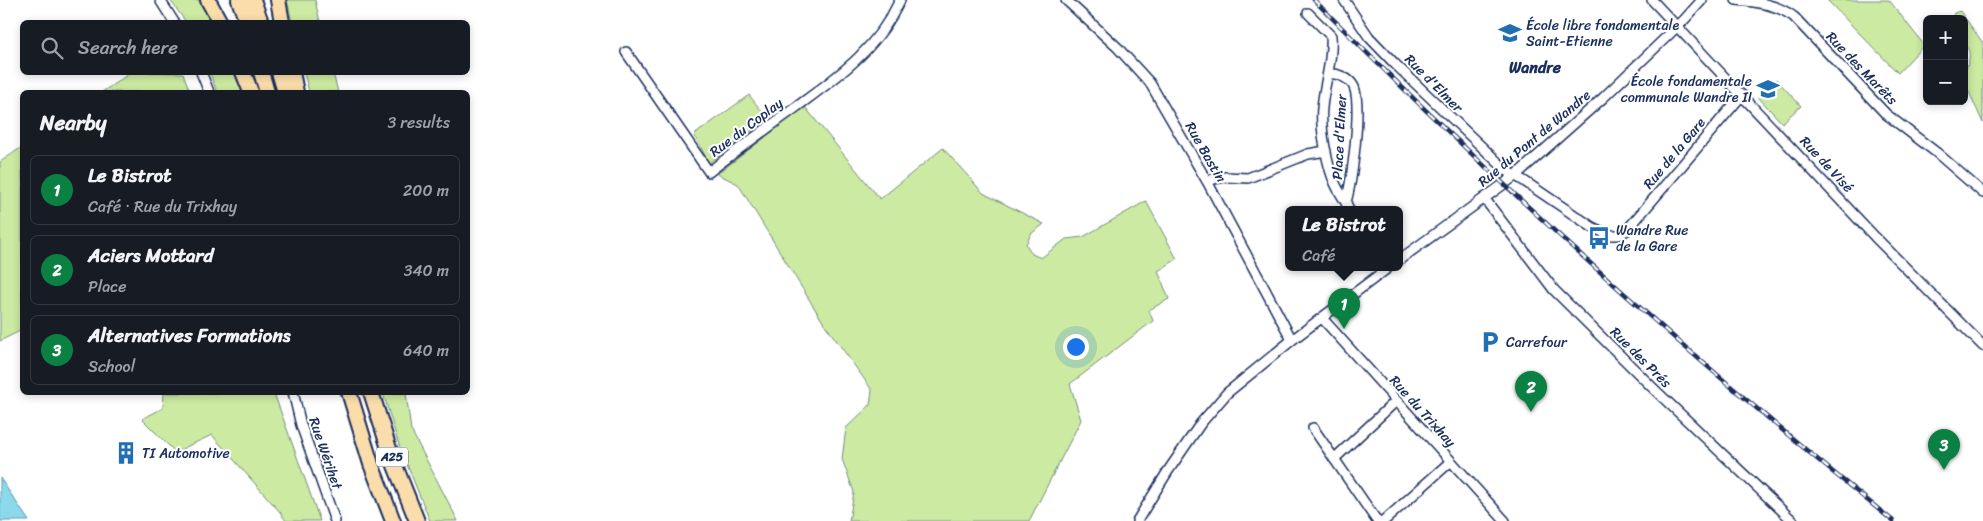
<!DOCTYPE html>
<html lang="en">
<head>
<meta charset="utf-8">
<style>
  :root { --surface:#171b24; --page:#20242c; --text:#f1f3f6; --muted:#9ea1a6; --line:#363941; --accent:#0b8043 }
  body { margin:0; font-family:Sriracha,sans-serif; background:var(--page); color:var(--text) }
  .controls { position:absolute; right:15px; top:15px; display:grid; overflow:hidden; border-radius:8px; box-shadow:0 2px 8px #0003 }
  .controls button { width:45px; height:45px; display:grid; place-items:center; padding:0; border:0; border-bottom:1px solid var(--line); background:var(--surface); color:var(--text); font:25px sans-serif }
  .you { position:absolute; left:1075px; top:346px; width:18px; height:18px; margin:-12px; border:4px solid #fff; border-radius:50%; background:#1a73e8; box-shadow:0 0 0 8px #1a73e833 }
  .badge { display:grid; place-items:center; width:32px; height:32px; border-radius:50%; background:var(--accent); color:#fff; font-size:16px; font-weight:700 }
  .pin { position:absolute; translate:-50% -41px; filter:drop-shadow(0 1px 2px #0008) }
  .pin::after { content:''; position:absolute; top:26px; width:18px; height:15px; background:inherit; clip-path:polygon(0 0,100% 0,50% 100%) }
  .popup { position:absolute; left:1285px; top:206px; width:118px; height:65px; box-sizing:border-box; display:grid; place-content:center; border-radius:8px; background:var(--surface); filter:drop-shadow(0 1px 4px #0005); font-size:16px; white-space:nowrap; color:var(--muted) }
  .popup b { font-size:19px; color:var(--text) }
  .popup::after { content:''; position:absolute; left:50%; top:100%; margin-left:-10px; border:10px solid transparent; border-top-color:var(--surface) }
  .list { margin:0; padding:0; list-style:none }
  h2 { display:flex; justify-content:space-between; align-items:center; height:65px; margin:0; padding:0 20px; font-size:21px }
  h2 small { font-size:16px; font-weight:400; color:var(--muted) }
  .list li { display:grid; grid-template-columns:32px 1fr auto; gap:15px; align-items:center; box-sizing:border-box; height:70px; margin:0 10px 10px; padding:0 10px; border:1px solid var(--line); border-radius:8px }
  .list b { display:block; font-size:19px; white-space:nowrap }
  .list p { margin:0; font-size:16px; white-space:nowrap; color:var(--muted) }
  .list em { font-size:16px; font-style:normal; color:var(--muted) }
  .icon { flex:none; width:28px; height:28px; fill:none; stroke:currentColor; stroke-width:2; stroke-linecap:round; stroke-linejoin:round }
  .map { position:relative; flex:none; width:1983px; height:521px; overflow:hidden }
  .search { position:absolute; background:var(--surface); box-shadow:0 2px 8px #0003; left:20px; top:20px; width:450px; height:55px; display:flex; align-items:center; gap:12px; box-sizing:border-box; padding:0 18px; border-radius:8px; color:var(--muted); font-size:19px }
  .panel { position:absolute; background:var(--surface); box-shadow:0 2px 8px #0003; left:20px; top:90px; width:450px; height:305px; border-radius:8px }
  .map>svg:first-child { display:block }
</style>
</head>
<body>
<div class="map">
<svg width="1983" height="521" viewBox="0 0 1983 521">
  <rect width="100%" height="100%" fill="#fff"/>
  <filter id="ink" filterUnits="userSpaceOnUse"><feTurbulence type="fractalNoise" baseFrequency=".02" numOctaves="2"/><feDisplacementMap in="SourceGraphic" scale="10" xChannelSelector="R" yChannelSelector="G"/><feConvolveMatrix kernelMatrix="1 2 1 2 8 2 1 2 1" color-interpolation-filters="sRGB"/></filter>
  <g filter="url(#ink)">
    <path fill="#cceaa1" stroke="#748c80" d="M170,0H199L211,22H186Z
      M287,0H315L320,22H292Z
      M1827,0H1889L1924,45L1898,73Z
      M1960,11L1983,43V123L1964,81C1964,67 1976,55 1964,44V19H1952L1954,13Z
      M132,72L183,73L190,92H102Z
      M210,73H234L242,92H217Z
      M304,73H333L338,92H309Z
      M1776,79L1801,106L1782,123L1758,97Z
      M749,95L768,119L709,163L694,135Z
      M805,107L880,199L943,148L983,193L1044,224L1031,234L1026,244L1032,254L1041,258L1066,239L1083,237L1146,201L1177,259L1158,271L1169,299L1149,310L1153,321L1070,384L1081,420L1029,521H849L854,492L842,459L846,428L870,405L872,390L823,322L738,184L717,174Z
      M22,147V330L0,341V162Z
      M164,393H274L320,521H286L280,512L212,435L175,452L142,419L163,408Z
      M383,393H406L411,430L458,521H430L399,445Z"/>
    <path fill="#8bd9ea" stroke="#5e95b2" d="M0,478L29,521H0Z"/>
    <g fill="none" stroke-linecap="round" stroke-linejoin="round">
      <defs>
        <path id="minor" d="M160,0L174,22
          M1066,0L1117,47L1150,83L1208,183L1292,340
          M1344,0L1369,37L1395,64L1506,170L1524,181L1592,227L1609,235H1619L1627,230L1742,95
          M1652,0L1875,237L1983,346
          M1736,0C1756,2 1777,4 1794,17L1886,114L1937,153L1983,193
          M1308,13L1331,36C1333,61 1324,83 1322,108C1320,126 1327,167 1335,183C1339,193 1346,200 1349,210
          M626,52L709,172C737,150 766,129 795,108C837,77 877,50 900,0
          M201,72L209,92
          M1328,74C1337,73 1350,78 1354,87C1362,106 1352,181 1346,202
          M1208,183L1213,179L1225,177L1248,178L1308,154L1326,151
          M1484,198L1554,290L1654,389L1793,521
          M1399,260L1515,176L1603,98L1684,20L1702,0
          M1322,318L1505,521
          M293,392L301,425L335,521
          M1313,428L1377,521
          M1334,459L1396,401
          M1137,521L1168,471L1201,423L1227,393L1292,340L1388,268
          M1384,521L1450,462"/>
        <path id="highway" d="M208,0L220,22
          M239,0L247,22
          M253,0L261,22
          M278,0L282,22
          M243,72L251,92
          M261,72L267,92
          M279,72L285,92
          M292,72L296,92
          M349,392L371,464L393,521
          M371,392L392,458L417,521"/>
      </defs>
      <use href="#minor" stroke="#1b2f5e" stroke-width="12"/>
      <use href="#highway" stroke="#1b2f5e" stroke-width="18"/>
      <use href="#minor" stroke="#fff" stroke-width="9"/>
      <use href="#highway" stroke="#faddab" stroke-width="14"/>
      <defs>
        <path id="rail" d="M1314,0C1497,185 1691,358 1893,521"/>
      </defs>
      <use href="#rail" stroke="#1b2f5e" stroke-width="4.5"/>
      <use href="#rail" stroke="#fff" stroke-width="2.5" stroke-dasharray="8" stroke-linecap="butt"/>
    </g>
  </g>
  <defs>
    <symbol id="school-bare" viewBox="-9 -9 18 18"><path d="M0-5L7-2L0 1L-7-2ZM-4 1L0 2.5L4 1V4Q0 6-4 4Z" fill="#1f6fb2" stroke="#fff" stroke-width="2.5" paint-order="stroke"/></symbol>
    <symbol id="bus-bare" viewBox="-9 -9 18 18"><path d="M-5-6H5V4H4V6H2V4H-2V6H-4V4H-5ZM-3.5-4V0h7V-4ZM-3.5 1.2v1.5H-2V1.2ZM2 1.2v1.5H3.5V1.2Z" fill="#1f6fb2" stroke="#fff" stroke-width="2.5" paint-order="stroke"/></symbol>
    <symbol id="parking-bare" viewBox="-9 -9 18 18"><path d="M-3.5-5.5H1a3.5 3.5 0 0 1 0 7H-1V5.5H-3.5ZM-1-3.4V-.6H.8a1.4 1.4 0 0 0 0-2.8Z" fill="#1f6fb2" stroke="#fff" stroke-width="2.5" paint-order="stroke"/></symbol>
    <symbol id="building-bare" viewBox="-9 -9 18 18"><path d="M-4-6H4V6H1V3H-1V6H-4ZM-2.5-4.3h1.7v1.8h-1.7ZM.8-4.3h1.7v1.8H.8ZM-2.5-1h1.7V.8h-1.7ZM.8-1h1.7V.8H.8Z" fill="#1f6fb2" stroke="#fff" stroke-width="2.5" paint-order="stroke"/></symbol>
  </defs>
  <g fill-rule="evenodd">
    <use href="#school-bare" x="1494" y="17" width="32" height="32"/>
    <use href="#school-bare" x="1752" y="73" width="32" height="32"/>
    <use href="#bus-bare" x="1583" y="222" width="32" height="32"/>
    <use href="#parking-bare" x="1474" y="326" width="32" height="32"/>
    <use href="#building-bare" x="110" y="437" width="32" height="32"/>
  </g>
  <g text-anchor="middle" stroke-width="4" stroke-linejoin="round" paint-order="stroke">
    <rect fill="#fff" stroke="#5f6d8e" stroke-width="1" x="376" y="447.5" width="32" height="19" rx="4"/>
    <g font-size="12" font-weight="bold" fill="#1b2f5e">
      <text x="392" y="461">A25</text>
    </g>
    <g font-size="14" fill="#1b2f5e" stroke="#fff" text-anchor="start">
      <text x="1526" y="30">École libre fondamentale<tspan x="1526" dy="16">Saint-Etienne</tspan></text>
      <text x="1752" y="86" text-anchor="end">École fondamentale<tspan x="1752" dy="16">communale Wandre II</tspan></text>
      <text x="1616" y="235">Wandre Rue<tspan x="1616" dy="16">de la Gare</tspan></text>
      <text x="1506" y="347">Carrefour</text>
      <text x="142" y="458">TI Automotive</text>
    </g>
    <g font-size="14" fill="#1b2f5e" stroke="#fff">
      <text transform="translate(1862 68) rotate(46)" y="5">Rue des Marêts</text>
      <text transform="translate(1434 83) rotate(45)" y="5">Rue d'Elmer</text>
      <text transform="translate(746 127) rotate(-37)" y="5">Rue du Coplay</text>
      <text transform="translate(1339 137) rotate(-87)" y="5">Place d'Elmer</text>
      <text transform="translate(1534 138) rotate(-40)" y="5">Rue du Pont de Wandre</text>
      <text transform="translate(1206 152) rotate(60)" y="5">Rue Bastin</text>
      <text transform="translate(1674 153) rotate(-50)" y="5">Rue de la Gare</text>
      <text transform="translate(1827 164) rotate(47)" y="5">Rue de Visé</text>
      <text transform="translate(1641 357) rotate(45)" y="5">Rue des Prés</text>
      <text transform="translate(1423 411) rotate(48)" y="5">Rue du Trixhay</text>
      <text transform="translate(326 453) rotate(71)" y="5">Rue Wérihet</text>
    </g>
    <g font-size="16" font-weight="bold" fill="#1b2f5e" stroke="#fff">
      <text x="1535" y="73">Wandre</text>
    </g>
  </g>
</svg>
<div class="controls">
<button>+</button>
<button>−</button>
</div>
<div class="you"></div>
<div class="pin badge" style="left:1344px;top:329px">1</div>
<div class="popup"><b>Le Bistrot</b>Café</div>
<div class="pin badge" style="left:1531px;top:412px">2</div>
<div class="pin badge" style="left:1944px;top:470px">3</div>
<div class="search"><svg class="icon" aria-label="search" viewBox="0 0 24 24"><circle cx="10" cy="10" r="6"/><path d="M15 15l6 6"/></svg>Search here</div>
<section class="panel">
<h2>Nearby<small>3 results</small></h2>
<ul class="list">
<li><span class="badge">1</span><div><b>Le Bistrot</b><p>Café · Rue du Trixhay</p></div><em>200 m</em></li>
<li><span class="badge">2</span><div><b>Aciers Mottard</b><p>Place</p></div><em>340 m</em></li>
<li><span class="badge">3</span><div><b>Alternatives Formations</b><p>School</p></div><em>640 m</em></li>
</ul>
</section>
</div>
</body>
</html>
